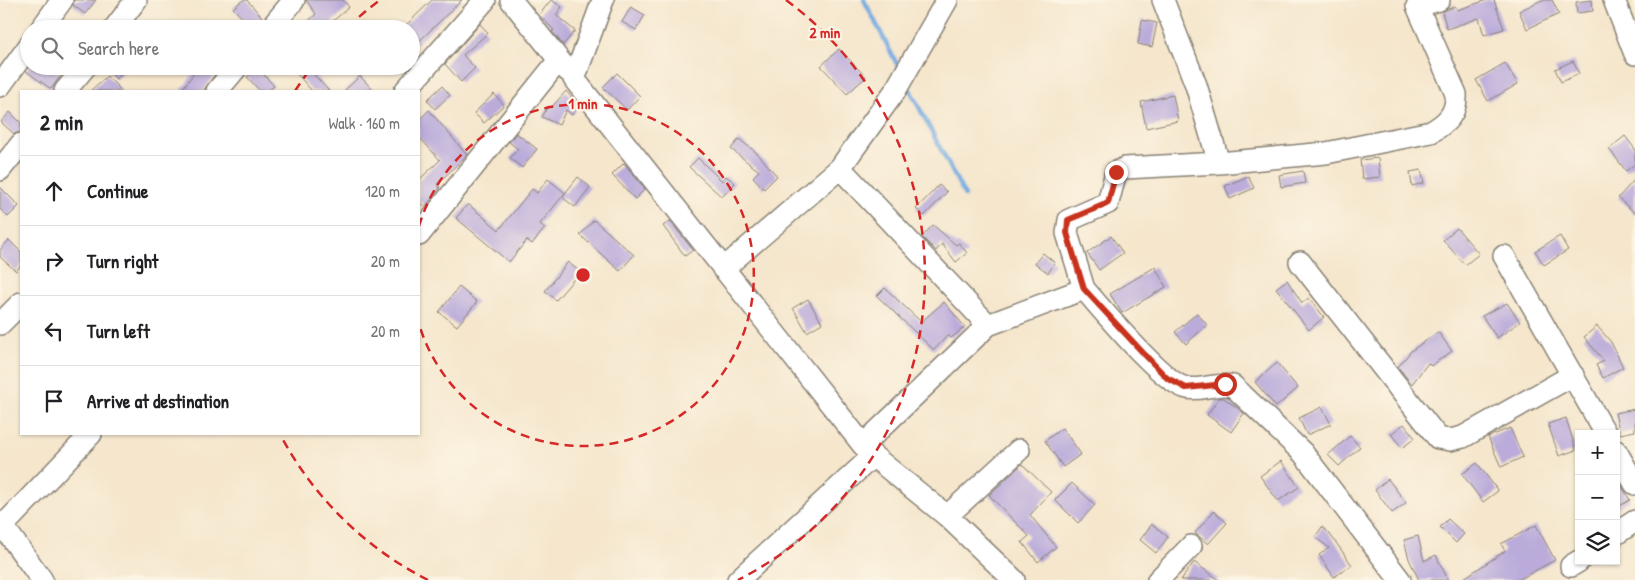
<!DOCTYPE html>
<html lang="en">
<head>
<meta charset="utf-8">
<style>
  :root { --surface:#fff; --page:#f2f2f2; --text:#202124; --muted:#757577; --line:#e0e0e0 }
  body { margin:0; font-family:"Patrick Hand",sans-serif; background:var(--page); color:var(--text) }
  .controls { position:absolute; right:15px; bottom:15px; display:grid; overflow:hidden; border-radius:0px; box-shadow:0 1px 4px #0004 }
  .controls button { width:45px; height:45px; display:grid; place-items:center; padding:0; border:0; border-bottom:1px solid var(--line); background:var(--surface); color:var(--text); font:25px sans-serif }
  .stop { position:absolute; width:15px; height:15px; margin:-11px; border:4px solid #c8321e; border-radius:50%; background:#fff }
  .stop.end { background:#c8321e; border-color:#fff; box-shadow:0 1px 5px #0008 }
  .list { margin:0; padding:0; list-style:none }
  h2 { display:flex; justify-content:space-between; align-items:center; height:65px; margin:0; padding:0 20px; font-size:21px }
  h2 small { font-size:16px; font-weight:400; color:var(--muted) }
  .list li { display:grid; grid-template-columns:32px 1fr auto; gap:15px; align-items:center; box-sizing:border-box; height:70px; padding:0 20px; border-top:1px solid var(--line) }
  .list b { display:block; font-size:19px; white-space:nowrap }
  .list em { font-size:16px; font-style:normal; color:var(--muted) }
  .icon { flex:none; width:28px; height:28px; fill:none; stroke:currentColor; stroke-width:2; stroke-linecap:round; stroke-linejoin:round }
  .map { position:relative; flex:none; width:1635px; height:580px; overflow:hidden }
  .search { position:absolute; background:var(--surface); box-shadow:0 1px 4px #0004; left:20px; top:20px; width:400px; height:55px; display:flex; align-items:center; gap:12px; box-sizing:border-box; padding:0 18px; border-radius:28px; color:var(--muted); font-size:19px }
  .panel { position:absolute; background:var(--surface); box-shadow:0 1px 4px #0004; left:20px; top:90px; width:400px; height:345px; border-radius:0px }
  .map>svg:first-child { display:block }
</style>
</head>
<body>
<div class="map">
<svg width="1635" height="580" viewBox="0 0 1635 580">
  <rect width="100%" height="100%" fill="#fcf5e5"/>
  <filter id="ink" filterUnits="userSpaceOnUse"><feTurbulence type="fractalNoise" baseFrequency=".02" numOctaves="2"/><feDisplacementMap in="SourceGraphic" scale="10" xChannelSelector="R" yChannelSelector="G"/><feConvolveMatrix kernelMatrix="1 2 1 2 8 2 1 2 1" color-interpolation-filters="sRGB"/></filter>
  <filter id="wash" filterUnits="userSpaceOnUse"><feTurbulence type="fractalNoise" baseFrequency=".0096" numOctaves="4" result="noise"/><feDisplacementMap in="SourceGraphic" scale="20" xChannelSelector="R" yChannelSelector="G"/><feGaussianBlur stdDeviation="1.12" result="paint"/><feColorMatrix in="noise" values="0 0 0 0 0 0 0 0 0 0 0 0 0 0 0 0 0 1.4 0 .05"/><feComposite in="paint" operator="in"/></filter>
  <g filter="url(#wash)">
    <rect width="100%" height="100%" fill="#f5e6cc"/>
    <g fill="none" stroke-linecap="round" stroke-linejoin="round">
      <path stroke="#71a9e0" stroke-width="4.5" d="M864,0L899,68
        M907,84L965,196"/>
    </g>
    <g id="blocks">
      <path fill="#baabda" d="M74,0H96L85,14L73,5Z
        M243,0H247L262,17L251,27L233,8Z
        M306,0H343L349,7L324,29H300L316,14Z
        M432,0H462L411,49V29H402Z
        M551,0L562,7L556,15L575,31L563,45L552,31L554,30L539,15Z
        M1487,0H1494L1504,29L1484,35L1479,18L1447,29L1442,12L1455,6L1457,10Z
        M1542,0H1552L1559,14L1527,29L1519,11Z
        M1592,0L1593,11L1577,13L1576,2Z
        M631,7L645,15L636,30L622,22Z
        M1142,20L1157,23L1152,47L1138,44Z
        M480,24L488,33L463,55L475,68L461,82L445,64Z
        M839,49L866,77L847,94L821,66Z
        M1573,61L1579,74L1561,82L1555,69Z
        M1505,63L1518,84L1488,101L1476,80Z
        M30,66H48L61,75L51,89L26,71Z
        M104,66H130L116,79Z
        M199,66H221L203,91H181Z
        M290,66H306L329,91H312Z
        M258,68L274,86L268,91H260L247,77Z
        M617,73L640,96L627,110L603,87Z
        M107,76L122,91H90Z
        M360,76L374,91H344Z
        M442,86L450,95L435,109L427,100Z
        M566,91L579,106L572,115L566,110L559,125L542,117L548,106L551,108Z
        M494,94L504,105L484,123L474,113Z
        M1173,95L1178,121L1146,128L1141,102Z
        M429,110L467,155L437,184L440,188L425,207L419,200V180L440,160L419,137V120Z
        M10,112L21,123V132L14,134L1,122Z
        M516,133L537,149L522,168L510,158L518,149L509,142Z
        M1625,136L1635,149V164L1626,171L1609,149Z
        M739,139L757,153L777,176L764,189L753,177L759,171L731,149Z
        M698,158L722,181L726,176L735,183L722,197L689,167Z
        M1378,158L1380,177L1362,179L1360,160Z
        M624,163L645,189L635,199L612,175Z
        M1421,170L1424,183L1412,186L1410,172Z
        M1303,171L1305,183L1281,187L1279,175Z
        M1248,176L1254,188L1230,199L1225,186Z
        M578,177L590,187L575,207L562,197Z
        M548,179L565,193L540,224L545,228L532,244L527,240L509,262L456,218L468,204L499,230L532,189L537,193Z
        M1635,179V213L1618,198Z
        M939,185L947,192L924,216L916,209Z
        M0,187L19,206L8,217L0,209Z
        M594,220L634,255L620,271L580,235Z
        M670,221L693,250L685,256L663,226Z
        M933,225L956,245L959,243L967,253L956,262L942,244L936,251L922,237Z
        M1457,228L1479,254L1465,265L1443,240Z
        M1111,236L1123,253L1099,270L1087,253Z
        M1560,236L1568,250L1544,265L1535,251Z
        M9,240L21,252V265L16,271L0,257V250Z
        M1043,253L1055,263L1048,273L1035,263Z
        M568,262L580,272L556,300L545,291Z
        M1155,267L1166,287L1122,313L1110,294Z
        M1287,280L1302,303L1309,298L1324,317L1309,330L1276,288Z
        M459,287L477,302L457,326L439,312Z
        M885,288L921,322L944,302L965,327L951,338L948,335L934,350L877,296Z
        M808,299L822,323L807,332L793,308Z
        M1507,303L1520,322L1497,338L1482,316Z
        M1197,313L1207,325L1186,344L1175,332Z
        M1597,326L1611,342L1623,367L1603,378L1596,365L1604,361L1584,337Z
        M1438,332L1452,351L1431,366L1428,363L1412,384L1398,367L1411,351Z
        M1277,363L1298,388L1276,407L1255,382Z
        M1219,398H1224L1244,413L1231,432L1207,415Z
        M1322,407L1331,424L1307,435L1299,418Z
        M1635,409V431L1620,434L1615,413Z
        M1566,418L1576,450L1559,456L1548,424Z
        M1404,424L1415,438L1402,448L1391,434Z
        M1062,428L1081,454L1063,467L1045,441Z
        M1510,428L1523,457L1501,467L1488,437Z
        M1350,436L1360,447L1339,466L1328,455Z
        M1281,461L1299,487L1278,501L1260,476Z
        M1477,463L1498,491L1483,502L1462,474Z
        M1022,464L1051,492L1030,515L1056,547L1038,562L1022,542L1029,536L989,495Z
        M1616,477L1630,500L1616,508Z
        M1388,479L1406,503L1392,513L1375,490Z
        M1072,483L1095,505L1078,523L1055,500Z
        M1214,511L1227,523L1208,544L1195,533Z
        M1448,519L1464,534L1456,543L1440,527Z
        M1152,524L1168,537L1156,553L1140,540Z
        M1536,525L1555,560L1518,580H1461L1505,551L1501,544Z
        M1322,527L1329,533L1352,565L1334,577L1319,555L1329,548L1315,537Z
        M1418,536L1424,561L1436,555L1448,580H1419L1409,559L1404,540Z
        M1194,562L1219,580H1181Z"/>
    </g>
  </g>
  <g filter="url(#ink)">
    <use href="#blocks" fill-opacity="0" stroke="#888174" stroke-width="1"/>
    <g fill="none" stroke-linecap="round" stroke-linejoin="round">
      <defs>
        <path id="minor" d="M511,0L568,71
          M603,0L574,79L863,445L873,456L947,516L1014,580
          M1163,0L1196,85L1219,163
          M1614,0L1635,54
          M41,29L62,0
          M114,29L136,0
          M270,29L294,0
          M0,86L29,46
          M65,91L86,66
          M217,91L238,66
          M405,91L485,0
          M840,168L988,325
          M0,170L21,144
          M419,235L559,60
          M1504,256L1606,434
          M1300,262L1438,438L1450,440L1463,437L1573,375
          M723,269L840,168L895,91L947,0
          M1084,289L1067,233L1069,220L1108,203L1116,172L1125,168L1219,163L1326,153L1431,132C1447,123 1457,113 1456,94L1417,6L1439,0
          M0,324L21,303
          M863,445L988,325L1084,289C1103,310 1163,384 1187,388C1202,391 1217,382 1233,386L1303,453L1400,580
          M1616,451L1635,484
          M947,516L1019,450
          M0,522L42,580
          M3,526L91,434
          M1616,534L1635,521
          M1571,566L1579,561
          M738,580L873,456
          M1158,580L1191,546"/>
      </defs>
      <use href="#minor" stroke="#888174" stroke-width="24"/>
      <use href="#minor" stroke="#fff" stroke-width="21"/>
    </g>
  </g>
  <g fill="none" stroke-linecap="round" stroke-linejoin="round" filter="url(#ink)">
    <path stroke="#c8321e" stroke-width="6" d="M1116,172L1108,203L1068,220L1067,233L1084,289L1146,356L1167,378L1186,388L1225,384"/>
  </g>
  <g fill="none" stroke="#d62828" stroke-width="2.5" stroke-dasharray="9 6">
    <path d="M419 226A171 171 0 1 1 419 324"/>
    <path d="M428 580A342 342 0 0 1 281 436M295 91A342 342 0 0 1 312 67M348 27A342 342 0 0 1 380 0M786 0A342 342 0 0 1 738 580"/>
  </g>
  <circle cx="583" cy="275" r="8" fill="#d62828" stroke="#fcf5e5" stroke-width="2.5"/>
  <g font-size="15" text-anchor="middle" font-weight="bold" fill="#d62828" stroke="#fcf5e5" stroke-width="4.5" stroke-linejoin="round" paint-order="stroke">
    <text x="825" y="38">2 min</text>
    <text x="583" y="109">1 min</text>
  </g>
</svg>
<div class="controls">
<button>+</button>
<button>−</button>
<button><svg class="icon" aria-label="layers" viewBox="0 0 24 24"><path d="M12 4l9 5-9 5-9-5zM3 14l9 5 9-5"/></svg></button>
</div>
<div class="stop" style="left:1225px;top:384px"></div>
<div class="stop end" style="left:1116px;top:172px"></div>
<div class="search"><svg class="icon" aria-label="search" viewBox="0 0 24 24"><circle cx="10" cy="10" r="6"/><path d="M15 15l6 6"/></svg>Search here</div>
<section class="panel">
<h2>2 min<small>Walk · 160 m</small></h2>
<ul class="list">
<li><svg class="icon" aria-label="ahead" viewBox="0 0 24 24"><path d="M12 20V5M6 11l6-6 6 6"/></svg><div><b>Continue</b></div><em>120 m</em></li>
<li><svg class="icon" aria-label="right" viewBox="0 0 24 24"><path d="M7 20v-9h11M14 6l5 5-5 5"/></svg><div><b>Turn right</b></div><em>20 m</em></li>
<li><svg class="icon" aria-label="left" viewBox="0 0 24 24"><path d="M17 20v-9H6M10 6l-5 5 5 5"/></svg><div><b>Turn left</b></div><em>20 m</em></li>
<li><svg class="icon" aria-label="arrive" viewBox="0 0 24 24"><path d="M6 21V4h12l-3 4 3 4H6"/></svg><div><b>Arrive at destination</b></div></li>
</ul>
</section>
</div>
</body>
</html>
